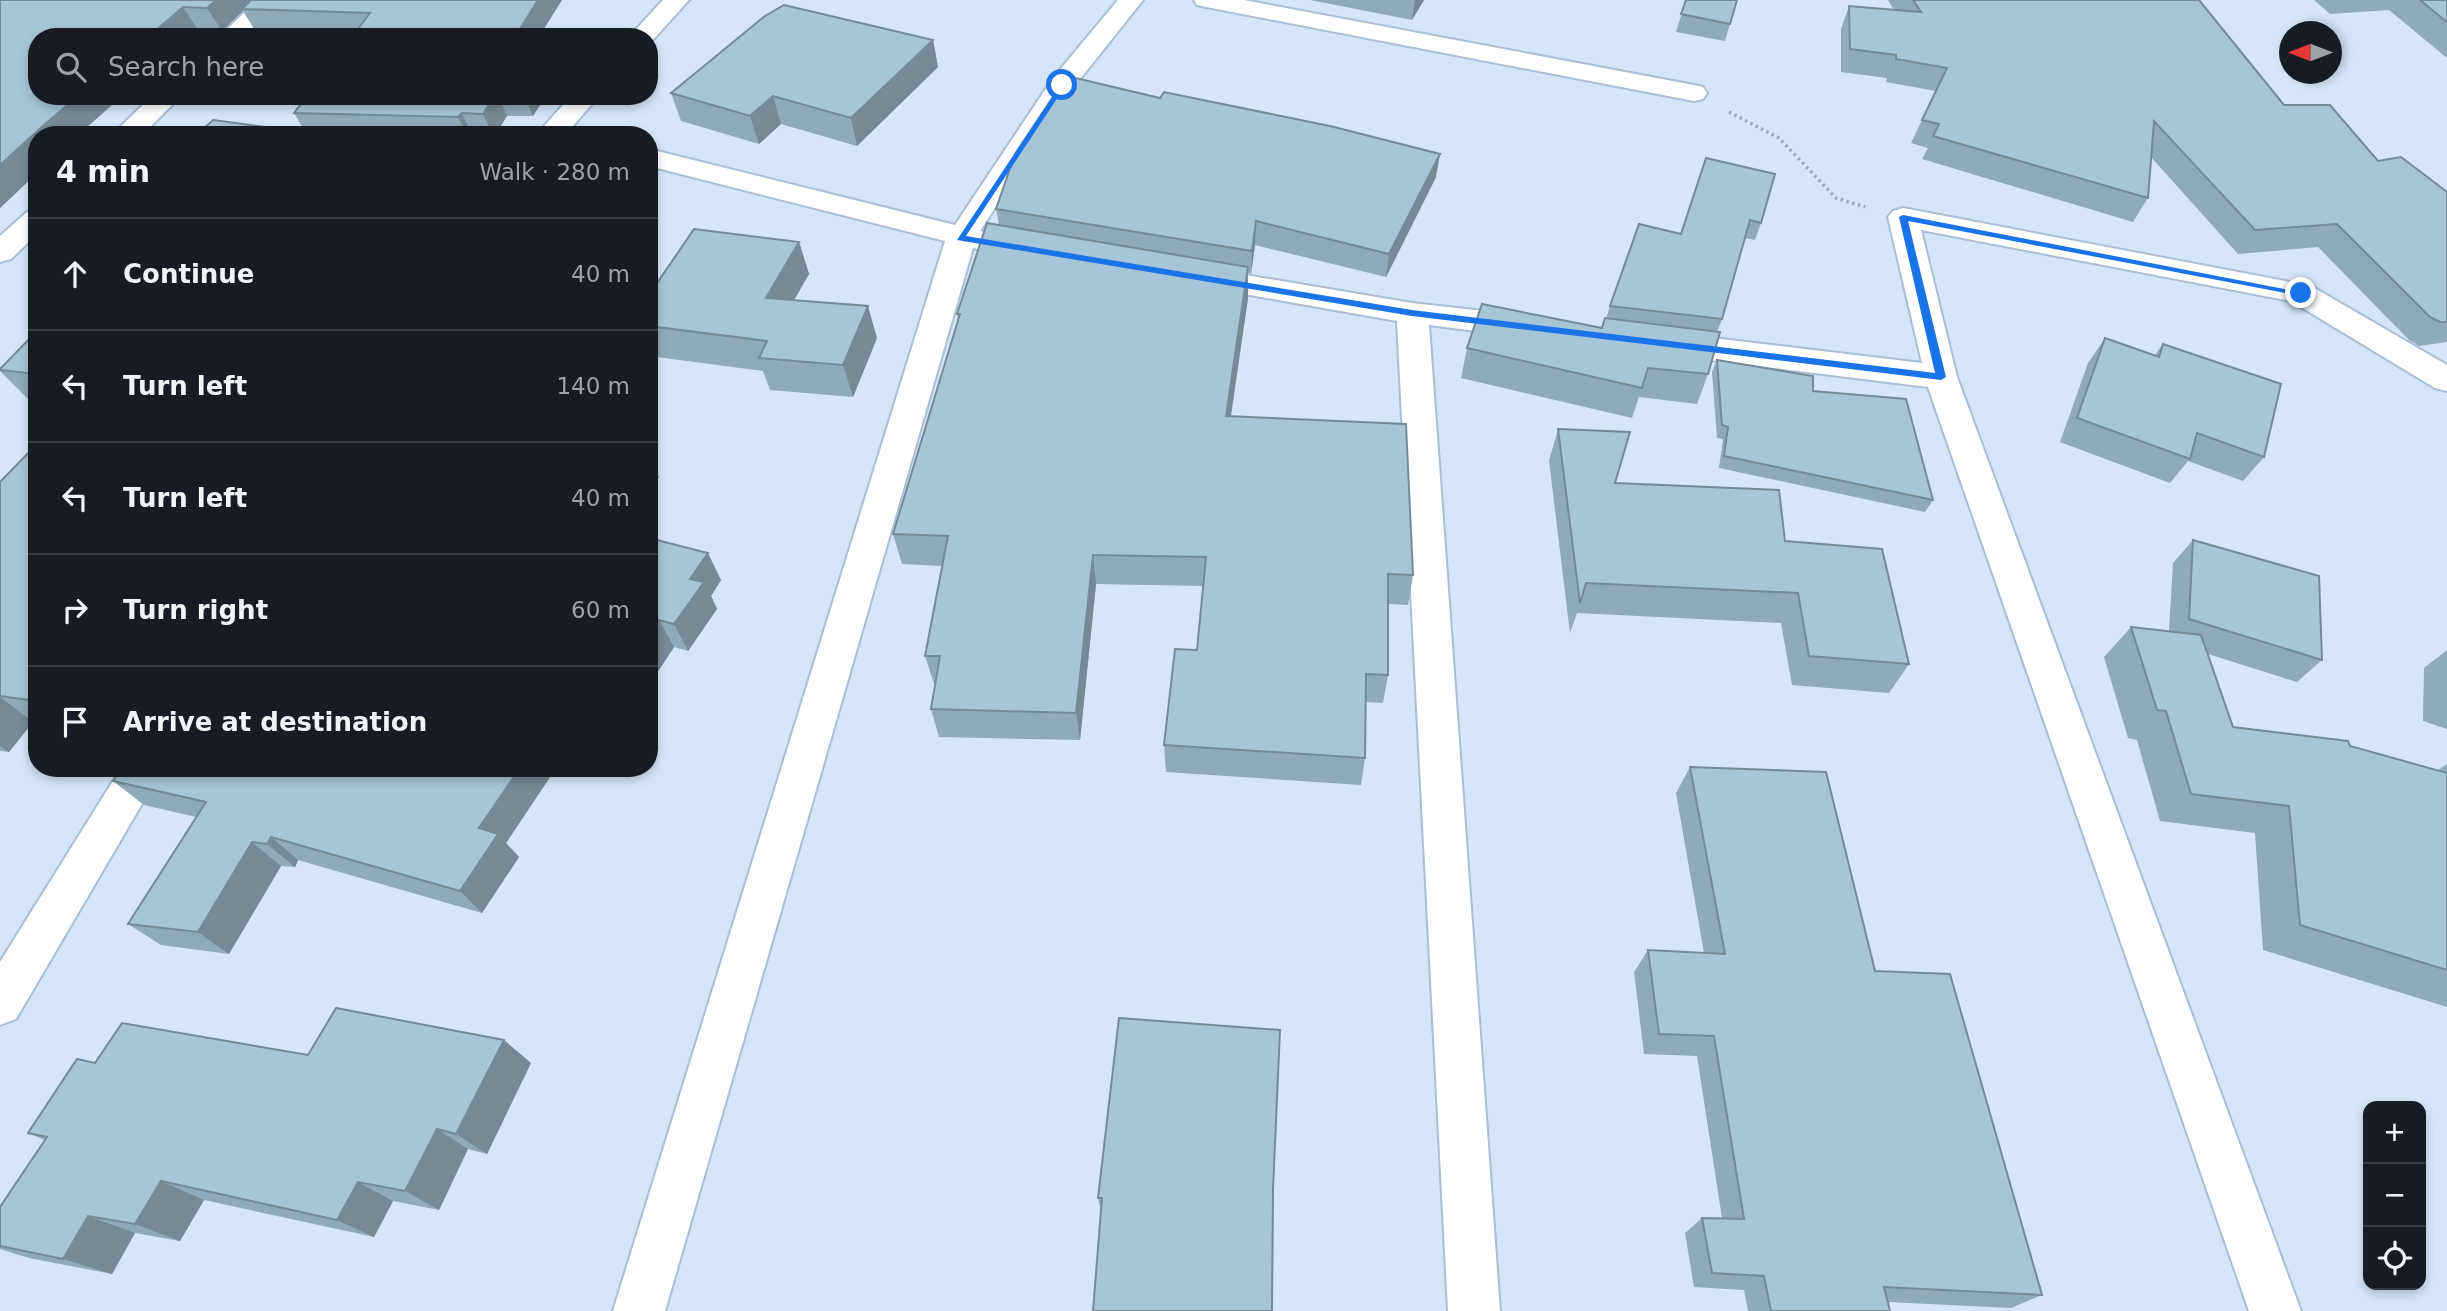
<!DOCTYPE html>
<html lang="en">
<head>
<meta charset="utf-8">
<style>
  :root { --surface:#171b24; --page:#20242c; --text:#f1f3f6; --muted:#9ea1a6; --line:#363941 }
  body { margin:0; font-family:"DejaVu Sans",sans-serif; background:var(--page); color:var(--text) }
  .controls { position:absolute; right:21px; bottom:21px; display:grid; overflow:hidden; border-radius:14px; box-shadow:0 4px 10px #0003 }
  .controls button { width:63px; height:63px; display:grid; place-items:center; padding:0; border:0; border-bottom:2px solid var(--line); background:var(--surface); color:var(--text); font:35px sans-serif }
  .compass { position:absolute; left:2279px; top:21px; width:63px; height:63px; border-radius:50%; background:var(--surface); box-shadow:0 4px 10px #0003; rotate:270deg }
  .stop { position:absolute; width:21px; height:21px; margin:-16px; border:5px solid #1a73e8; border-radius:50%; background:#fff }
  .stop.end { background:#1a73e8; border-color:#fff; box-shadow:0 2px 7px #0008 }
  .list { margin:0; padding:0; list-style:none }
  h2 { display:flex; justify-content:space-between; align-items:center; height:91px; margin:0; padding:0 28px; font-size:30px }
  h2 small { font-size:23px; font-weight:400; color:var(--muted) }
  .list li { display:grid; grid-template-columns:46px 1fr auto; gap:21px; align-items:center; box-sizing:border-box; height:112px; padding:0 28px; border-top:2px solid var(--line) }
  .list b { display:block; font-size:26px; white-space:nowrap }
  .list em { font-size:23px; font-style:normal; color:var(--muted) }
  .icon { flex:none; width:38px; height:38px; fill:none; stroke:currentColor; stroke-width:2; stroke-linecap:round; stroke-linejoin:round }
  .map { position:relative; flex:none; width:2447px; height:1311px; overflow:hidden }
  .search { position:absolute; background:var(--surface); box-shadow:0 4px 10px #0003; left:28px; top:28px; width:630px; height:77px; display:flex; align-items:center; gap:18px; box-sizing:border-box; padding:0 24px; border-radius:28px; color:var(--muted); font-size:26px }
  .panel { position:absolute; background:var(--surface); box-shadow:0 4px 10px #0003; left:28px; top:126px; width:630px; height:651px; border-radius:28px }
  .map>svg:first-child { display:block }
</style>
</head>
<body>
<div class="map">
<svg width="2447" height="1311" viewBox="0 0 2447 1311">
  <rect width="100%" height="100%" fill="#d5e6fb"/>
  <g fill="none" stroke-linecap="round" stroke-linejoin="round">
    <defs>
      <path id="street" d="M257,0H284L247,37H219Z
        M663,0H689L651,42L649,37H629Z
        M1118,0H1143L1073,88L980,231L997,235L1001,242L997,249L986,251L973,248L665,1311H613L945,241L649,166V149L955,225L1053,78Z
        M1194,0H1244L1694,85L1703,87L1707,93L1703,99L1694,101L1206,7L1197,5Z
        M152,96H181L142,135H112Z
        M571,96H599L565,135H536Z
        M1903,208L2311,286L2447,365V391L2435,388L2291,301L1921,230L1957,377L2301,1311H2249L1928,387L1662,354L1651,351L1646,343L1651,335L1662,332L1922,363L1888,217L1893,211Z
        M37,209V234L11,259L0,262V236L27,212Z
        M1198,267L1412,303L1529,316L1540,320L1545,327L1540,334L1529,338L1429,325L1500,1311H1448L1397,321L1187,284L1183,277L1187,270Z
        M121,768H163L16,1019L0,1025V962Z"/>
    </defs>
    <use href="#street" stroke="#a9bed7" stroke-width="4"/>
    <path stroke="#9aa8ba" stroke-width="3.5" stroke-dasharray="2.5 3.5" stroke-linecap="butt" d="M1729,112L1779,138L1836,198L1865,207"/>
    <use href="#street" fill="#fff" fill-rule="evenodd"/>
  </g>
  <path fill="#8faaba" d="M0,0H562L353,35L256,32L243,11L222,31L198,30L37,96H122L78,135H37V173L0,208Z
    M1310,0H1424L1412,20Z
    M1686,0H1737L1725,41L1676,32Z
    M1888,0H2199L2284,105L2378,161L2447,192V342L2419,346L2409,340L2318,247L2238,254L2151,157L2148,198L2133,222L1922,159L1928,148L1911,143L1936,91L1886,82L1887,78L1841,72V29L1849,6L1894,10Z
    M2314,0H2447V58L2389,10L2330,14Z
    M933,40L938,67L857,146L781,124L759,144L681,121L671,93Z
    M307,96H546L533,116H507L495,135H307L294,113Z
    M1706,158L1761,223L1755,240L1745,238L1722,319L1717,332L1708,374L1697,404L1639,397L1632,418L1461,378L1467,348L1602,328L1606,319L1610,306L1681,234Z
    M1436,177L1386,277L1255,245L1251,274L1248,273V298L1231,417L1413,575L1408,605L1388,604V675L1383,703L1366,702L1365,758L1361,785L1166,772L1164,745L1197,650L1203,586L1096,584L1080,740L939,737L931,709L935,684H934L925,656L942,566L902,564L893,534L958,322L957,314L999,225L996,209Z
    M799,242L809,274L794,300L877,338L853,397L770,390L763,371L649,356V295Z
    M37,331V399L27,398L0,371V369Z
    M2105,338L2155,355L2163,344L2264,457L2243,481L2188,461L2170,483L2060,442L2088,363Z
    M1717,360L1813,391L1933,500L1925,512L1719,468L1723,439L1717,438L1712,372Z
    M1558,429L1615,483L1785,541L1909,664L1889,693L1792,685L1781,623L1577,613L1570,633L1549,461Z
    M37,444V722H33L9,752L0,751V482Z
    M649,538L721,580L711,596L717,609L688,651L674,647L649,685Z
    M2193,540L2322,660L2297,682L2208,654L2233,727L2350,746L2438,770L2447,764V1007L2263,950L2255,833L2160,821L2137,740L2128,738L2104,657L2131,627L2169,631L2173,563Z
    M2447,650V729L2423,721L2424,668Z
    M1690,767L1875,971L2042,1295L2011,1308L1888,1302L1890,1311H1748L1744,1290L1694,1287L1685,1233L1702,1218H1722L1697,1056L1644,1054L1634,972L1648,950L1704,953L1676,793Z
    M122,768H556L506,843L519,857L482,913L298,860L295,867L281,866L229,954L161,945L128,924L196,817L144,805L113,781Z
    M1119,1018L1101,1211L1098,1198Z
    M308,1055L531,1063L487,1154L468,1149L439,1210L393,1201L374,1237L204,1200L180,1241L135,1233L112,1274L29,1258L0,1249V1207L45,1140L28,1133L95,1063Z"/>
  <path fill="#748b97" d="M216,0H254L242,9L243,11L222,31L207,8Z
    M538,0H562L539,37H515Z
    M1415,0H1424L1412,20Z
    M183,7L198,30L190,37H148Z
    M933,40L938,67L857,146L851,118Z
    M78,96H122L78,135H37V173L0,208V165L44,125Z
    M494,96H498L507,116L495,135H493L483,114Z
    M524,96H546L533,116Z
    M773,96L781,124L759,144L750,116Z
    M462,113L472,135H467L458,117Z
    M1440,154L1436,177L1386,277L1389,254Z
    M1256,221L1255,245L1251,274L1252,251Z
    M799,242L809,274L777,330L766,298Z
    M1248,267V298L1226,447V416Z
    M868,306L877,338L853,397L843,365Z
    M649,457L659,477L649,490Z
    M708,553L721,580L711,596L717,609L688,651L674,624L690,579Z
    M1093,555L1096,584L1080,740L1076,713Z
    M659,620L674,647L649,685V635Z
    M0,697L33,722L9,752L0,746Z
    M520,768H556L506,843L519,857L482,913L460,891L479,828Z
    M271,837L298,860L295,867L267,844Z
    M252,842L281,866L229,954L198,932Z
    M504,1040L531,1063L487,1154L456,1134Z
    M437,1129L468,1149L439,1210L405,1191Z
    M161,1181L204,1200L180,1241L135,1224Z
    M358,1182L393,1201L374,1237L337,1220Z
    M88,1216L135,1233L112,1274L63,1259Z"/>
  <path fill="#a6c6d8" stroke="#748b97" stroke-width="2" d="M0,0H216L207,8L183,7L148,37H37V96H78L44,125L0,165Z
    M251,0H538L515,37H352L370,13L242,9Z
    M1686,0H1737L1730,24L1681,14Z
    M1913,0H2199L2284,105H2330L2378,161L2401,157L2447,192V322H2440L2430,317L2337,224L2255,230L2154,121L2148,198L1933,136L1939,124L1922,120L1947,68L1896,59V55L1850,49L1849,6L1921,12Z
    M2420,0H2447V22Z
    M784,5L933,40L851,118L773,96L750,116L671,93L765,16Z
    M1067,76L1160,98L1164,92L1330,126L1440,154L1389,254L1256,221L1252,251L996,209L1015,154Z
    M307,96H494L483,114L462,113L458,117L294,113Z
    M213,120L295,131L291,135H197Z
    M1706,158L1775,174L1761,223L1750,220L1722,319L1610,306L1639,224L1681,234Z
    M987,223L1248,267L1226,416L1406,424L1413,575L1388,574V675L1366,674L1365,758L1164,745L1175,649L1197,650L1206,557L1093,555L1076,713L931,709L940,656H925L948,536L893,534L960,314H957Z
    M694,229L799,242L766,298L868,306L843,365L759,358L767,341L649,326V295Z
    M1482,304L1602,328L1605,318L1720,332L1708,374L1648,368L1642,388L1467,348Z
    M37,331V374L0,370V369Z
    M2105,338L2159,357L2163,344L2281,384L2264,457L2197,433L2190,459L2077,418Z
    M1717,360L1813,376V391L1906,399L1933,500L1724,456L1728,427L1722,425Z
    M1558,429L1630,432L1615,483L1779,490L1785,541L1882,549L1909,664L1809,656L1798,593L1586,583L1580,603Z
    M37,444V701L0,696V482Z
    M649,538L708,553L690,579L704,582L674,624L659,620L649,635Z
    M2193,540L2319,576L2322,660L2189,619Z
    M2131,627L2201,635L2233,727L2348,741L2350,746L2447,773V970L2300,925L2289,806L2191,794L2166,711L2157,710Z
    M1690,767L1826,772L1875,971L1950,974L2042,1295L1884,1287L1890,1311H1771L1764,1276L1712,1273L1702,1218L1744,1219L1714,1036L1659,1034L1648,950L1725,954Z
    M122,768H520L479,828L498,834L460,891L271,837L267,844L252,842L198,932L128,924L206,802L113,781Z
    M336,1008L504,1040L456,1134L437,1129L405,1191L358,1182L337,1220L161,1181L135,1224L88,1216L63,1259L0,1246V1207L47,1137L28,1133L77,1059L95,1063L122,1023L308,1055Z
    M1119,1018L1280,1030L1273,1189L1272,1311H1093L1102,1198H1098Z"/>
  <path fill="#1a73e8" d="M1062,82L1066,85L966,236L1412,310L1935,373L1899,217L1903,215L2305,293L2301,296L1908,221L1946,377L1941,380L1412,316L957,240Z"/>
</svg>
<div class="controls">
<button>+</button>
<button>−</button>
<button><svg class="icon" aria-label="locate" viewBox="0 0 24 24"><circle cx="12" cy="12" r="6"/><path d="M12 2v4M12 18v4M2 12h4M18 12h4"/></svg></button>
</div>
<svg class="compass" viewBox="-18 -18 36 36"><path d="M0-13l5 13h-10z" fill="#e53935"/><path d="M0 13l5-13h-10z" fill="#9ea1a6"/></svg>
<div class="stop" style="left:1062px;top:85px"></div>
<div class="stop end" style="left:2301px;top:293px"></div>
<div class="search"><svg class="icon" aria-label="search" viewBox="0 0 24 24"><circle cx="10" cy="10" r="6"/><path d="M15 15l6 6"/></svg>Search here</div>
<section class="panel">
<h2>4 min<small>Walk · 280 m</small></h2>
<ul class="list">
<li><svg class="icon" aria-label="ahead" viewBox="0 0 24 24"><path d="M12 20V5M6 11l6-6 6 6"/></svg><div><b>Continue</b></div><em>40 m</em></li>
<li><svg class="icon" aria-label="left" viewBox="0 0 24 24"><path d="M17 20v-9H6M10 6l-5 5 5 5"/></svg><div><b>Turn left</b></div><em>140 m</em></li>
<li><svg class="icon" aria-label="left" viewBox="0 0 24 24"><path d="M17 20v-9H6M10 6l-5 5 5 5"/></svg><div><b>Turn left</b></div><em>40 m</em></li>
<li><svg class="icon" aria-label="right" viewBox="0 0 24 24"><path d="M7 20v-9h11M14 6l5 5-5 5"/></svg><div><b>Turn right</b></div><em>60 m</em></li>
<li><svg class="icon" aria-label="arrive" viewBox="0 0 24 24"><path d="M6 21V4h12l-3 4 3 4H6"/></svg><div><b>Arrive at destination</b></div></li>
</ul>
</section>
</div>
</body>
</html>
